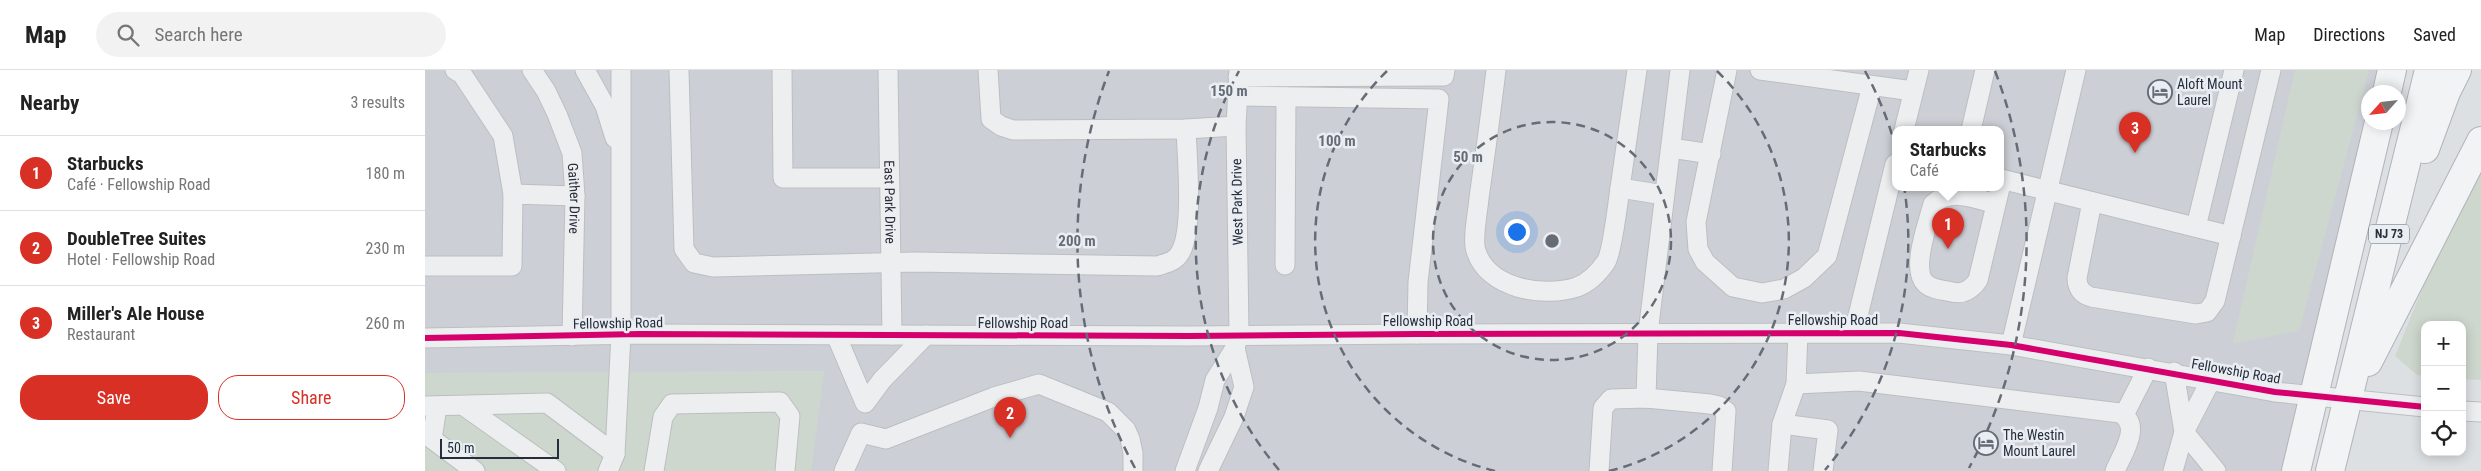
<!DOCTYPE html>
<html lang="en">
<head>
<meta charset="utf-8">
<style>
  :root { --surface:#fff; --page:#f2f2f2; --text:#222; --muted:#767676; --line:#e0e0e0; --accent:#d93025 }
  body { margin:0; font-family:"Roboto Condensed",sans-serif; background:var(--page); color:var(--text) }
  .controls { position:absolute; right:15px; bottom:15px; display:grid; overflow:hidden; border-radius:10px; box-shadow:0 2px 12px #0003 }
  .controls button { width:45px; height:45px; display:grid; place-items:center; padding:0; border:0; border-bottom:1px solid var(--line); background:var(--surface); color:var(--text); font:25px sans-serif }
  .compass { position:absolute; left:1936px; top:15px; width:45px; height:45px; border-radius:50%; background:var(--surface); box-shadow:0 2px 12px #0003; rotate:243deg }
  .scale { position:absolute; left:15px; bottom:12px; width:119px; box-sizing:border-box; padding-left:5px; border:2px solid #262e3b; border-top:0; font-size:14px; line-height:18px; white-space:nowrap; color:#262e3b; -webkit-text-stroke:4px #eaeef3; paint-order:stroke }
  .you { position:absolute; left:1091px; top:161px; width:18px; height:18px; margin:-12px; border:4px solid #fff; border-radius:50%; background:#1a73e8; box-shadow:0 0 0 8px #1a73e833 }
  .badge { display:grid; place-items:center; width:32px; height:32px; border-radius:50%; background:var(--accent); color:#fff; font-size:16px; font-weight:700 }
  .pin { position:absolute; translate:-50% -41px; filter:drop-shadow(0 1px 2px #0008) }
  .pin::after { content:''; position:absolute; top:26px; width:18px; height:15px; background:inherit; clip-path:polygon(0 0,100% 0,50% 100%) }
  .popup { position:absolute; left:1467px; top:56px; width:112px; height:65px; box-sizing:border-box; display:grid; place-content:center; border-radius:10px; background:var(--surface); filter:drop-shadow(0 1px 4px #0005); font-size:16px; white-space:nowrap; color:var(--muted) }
  .popup b { font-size:19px; color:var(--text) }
  .popup::after { content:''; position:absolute; left:50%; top:100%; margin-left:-10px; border:10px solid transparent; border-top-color:var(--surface) }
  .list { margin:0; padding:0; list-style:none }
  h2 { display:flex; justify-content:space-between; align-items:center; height:65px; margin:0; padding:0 20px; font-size:21px }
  h2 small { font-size:16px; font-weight:400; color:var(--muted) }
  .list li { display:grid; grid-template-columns:32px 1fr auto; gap:15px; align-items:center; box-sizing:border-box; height:75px; padding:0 20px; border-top:1px solid var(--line) }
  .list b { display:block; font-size:19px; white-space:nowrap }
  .list p { margin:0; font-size:16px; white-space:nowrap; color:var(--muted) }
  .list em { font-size:16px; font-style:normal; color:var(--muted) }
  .actions { display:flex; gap:10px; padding:15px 20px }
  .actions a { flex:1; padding:11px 0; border:1px solid var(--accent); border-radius:20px; text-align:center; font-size:18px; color:var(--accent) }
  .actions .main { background:var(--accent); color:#fff }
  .icon { flex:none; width:28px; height:28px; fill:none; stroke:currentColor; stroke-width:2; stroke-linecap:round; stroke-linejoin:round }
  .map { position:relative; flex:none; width:2056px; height:401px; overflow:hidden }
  header { display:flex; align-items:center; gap:30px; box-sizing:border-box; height:70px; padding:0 25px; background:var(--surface); border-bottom:1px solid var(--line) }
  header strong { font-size:24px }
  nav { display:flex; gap:28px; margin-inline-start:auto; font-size:18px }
  .search { width:350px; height:45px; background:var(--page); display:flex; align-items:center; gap:12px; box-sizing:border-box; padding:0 18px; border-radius:28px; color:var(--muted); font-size:19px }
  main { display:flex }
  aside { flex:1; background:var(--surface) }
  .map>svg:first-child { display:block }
</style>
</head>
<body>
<header>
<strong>Map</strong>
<div class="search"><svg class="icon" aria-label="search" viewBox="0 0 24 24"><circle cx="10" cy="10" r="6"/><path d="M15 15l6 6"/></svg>Search here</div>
<nav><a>Map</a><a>Directions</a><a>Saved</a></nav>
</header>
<main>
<aside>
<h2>Nearby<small>3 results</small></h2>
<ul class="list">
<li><span class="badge">1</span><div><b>Starbucks</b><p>Café · Fellowship Road</p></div><em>180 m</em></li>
<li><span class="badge">2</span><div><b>DoubleTree Suites</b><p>Hotel · Fellowship Road</p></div><em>230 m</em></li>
<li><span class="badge">3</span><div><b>Miller's Ale House</b><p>Restaurant</p></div><em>260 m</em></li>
</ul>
<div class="actions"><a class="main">Save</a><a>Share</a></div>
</aside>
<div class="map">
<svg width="2056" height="401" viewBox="0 0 2056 401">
  <rect width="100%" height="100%" fill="#dde0e3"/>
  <path fill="#ccd0d6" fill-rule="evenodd" d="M0,0H1967L1962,22H1944V52L1871,401H0ZM1470,60H1576V118H1470Z"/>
  <path fill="#ced7ce" d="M1870,0H1944L1874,261L1808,273Z
    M2056,103V310L2037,309V255H2000V306L1992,305L1970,286L2012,182Z
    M399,301L386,401H0V303Z"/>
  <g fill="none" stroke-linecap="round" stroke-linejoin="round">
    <defs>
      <g id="minor">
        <path d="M30,0L37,4L78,66L88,124"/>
        <path id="s1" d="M107,0L121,21L132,44L147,83L150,126L147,266"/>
        <path d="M160,0L180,36L190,68"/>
        <path d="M254,0L259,179L269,193L288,197L491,192L732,196C741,193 750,192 755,183C769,160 762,87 761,59"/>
        <path d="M357,0L358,108H464"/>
        <path id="s2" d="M463,0L467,265"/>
        <path d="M563,0L566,49L576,56L588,60L761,59L811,56"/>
        <path d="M1071,0C1066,43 1060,85 1054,128C1053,141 1047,169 1051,181C1063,219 1119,228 1152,217C1163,213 1174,202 1181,192C1187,183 1193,133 1195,118"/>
        <path d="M1212,0L1195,118L1239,125"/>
        <path d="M1302,0L1271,152L1273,179L1280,192L1308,217L1337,223L1359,219L1379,208L1402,186L1447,16"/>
        <path d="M1335,0L1488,21"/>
        <path d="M813,7L1019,6L1020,0"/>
        <path d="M812,26L1014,29L993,212L992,264"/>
        <path d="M1479,60L1494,0"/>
        <path d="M1546,60L1560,0"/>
        <path d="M1246,78L1286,84"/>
        <path d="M1576,109L1806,166"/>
        <path d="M1667,132L1652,208C1652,217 1656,224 1666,227L1771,244L1782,242L1790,231L1846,0"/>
        <path d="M1571,134C1549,128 1527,118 1508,134C1503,153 1485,200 1501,214C1508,220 1519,220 1527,222C1538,225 1547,219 1553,210L1575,118"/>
        <path d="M1771,157L1809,0"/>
        <path d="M860,195L861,27"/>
        <path d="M0,196H87L88,124L150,126"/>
        <path d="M1429,262L1470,94"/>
        <path d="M411,265L440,333L457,310L501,265"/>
        <path d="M0,268L215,264L764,266L992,264L1474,263L1586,275L1850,322L2000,337"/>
        <path d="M1586,275L1651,0"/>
        <path d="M1749,302L1759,362L1791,401"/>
        <path d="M1371,314L1434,311L1695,343C1718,355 1697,384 1690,401"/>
        <path d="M1221,328L1223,263L1255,0"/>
        <path d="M0,336L122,333L190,384L196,264V0"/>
        <path d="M39,336L131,401"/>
        <path d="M12,337L7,369L50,401"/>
        <path d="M2037,341L2056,342"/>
        <path d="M1699,345L1723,298"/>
        <path d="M1357,354L1403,360L1398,401"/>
        <path d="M183,401L190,384"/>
        <path d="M229,401L238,347L247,334L355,332L365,346L360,401"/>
        <path d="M419,401L436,363L461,369L569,327L614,314L683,342L701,360L705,369L708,383V401"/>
        <path d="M760,401L783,338L790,310L810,278L814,264L811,56L814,0"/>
        <path d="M783,401L809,347L819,317L810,278"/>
        <path d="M1174,401L1178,338L1186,329L1221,328L1285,334L1294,336L1301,341L1297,401"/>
        <path d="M1353,401L1357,354L1371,314L1373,262"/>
        <path d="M1748,401L1759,362L1786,310"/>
      </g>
      <path id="highway" d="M1962,22L1967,0
        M2000,79L2021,22L2032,0
        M1943,292L2056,71
        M1871,401L1954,52
        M1905,401L2004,0"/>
    </defs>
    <use href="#minor" stroke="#bcbec1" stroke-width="21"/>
    <use href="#highway" stroke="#b0b3b8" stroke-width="30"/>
    <use href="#minor" stroke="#edeef0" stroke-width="19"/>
    <use href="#highway" stroke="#f2f3f4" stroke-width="28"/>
    <defs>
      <path id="cycleway" d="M0,268L215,264L764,266L992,264L1474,263L1586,275L1850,322L2000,337"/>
    </defs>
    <use href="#cycleway" stroke="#eaeef3" stroke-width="9"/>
    <use href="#cycleway" stroke="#d6006c" stroke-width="6"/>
  </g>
  <g fill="none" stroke="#666c76" stroke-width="2.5" stroke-dasharray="9 6">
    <circle cx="1127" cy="171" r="119"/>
    <path d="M1070 401A237 237 0 0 1 962 1M1292 1A237 237 0 0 1 1184 401"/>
    <path d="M854 400A356 356 0 0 1 814 1M1440 1A356 356 0 0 1 1400 400"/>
    <path d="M710 398A475 475 0 0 1 684 1M1570 1A475 475 0 0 1 1544 398"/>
  </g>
  <defs>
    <symbol id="hotel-ring" viewBox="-11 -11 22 22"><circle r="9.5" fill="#eaeef3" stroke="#666c76" stroke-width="1.5"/><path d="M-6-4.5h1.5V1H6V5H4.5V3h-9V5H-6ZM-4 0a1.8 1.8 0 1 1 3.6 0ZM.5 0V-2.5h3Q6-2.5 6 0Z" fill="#666c76"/></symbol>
  </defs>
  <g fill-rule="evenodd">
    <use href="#hotel-ring" x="1721" y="8" width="28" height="28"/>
    <use href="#hotel-ring" x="1547" y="359" width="28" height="28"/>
  </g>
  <g text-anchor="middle" stroke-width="5" stroke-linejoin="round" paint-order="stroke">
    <rect fill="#eaeef3" stroke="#616872" stroke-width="1" x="1944" y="154.5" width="40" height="19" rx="4"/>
    <g font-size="12" font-weight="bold" fill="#262e3b">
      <text x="1964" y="168">NJ 73</text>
    </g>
    <g font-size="14" fill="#262e3b" stroke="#eaeef3" text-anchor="start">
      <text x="1752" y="19">Aloft Mount<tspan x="1752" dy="16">Laurel</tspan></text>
      <text x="1578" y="370">The Westin<tspan x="1578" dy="16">Mount Laurel</tspan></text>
    </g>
    <g font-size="14" fill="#262e3b" stroke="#eaeef3">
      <text dy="5" stroke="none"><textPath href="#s1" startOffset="138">Gaither Drive</textPath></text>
      <text dy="5" stroke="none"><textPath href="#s2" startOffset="132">East Park Drive</textPath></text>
      <text transform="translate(812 132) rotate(-91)" y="5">West Park Drive</text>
      <text x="1408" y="255">Fellowship Road</text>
      <text x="1003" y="256">Fellowship Road</text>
      <text transform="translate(193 253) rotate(-1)" y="5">Fellowship Road</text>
      <text x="598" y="258">Fellowship Road</text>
      <text transform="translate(1811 301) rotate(10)" y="5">Fellowship Road</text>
    </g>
  </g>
  <circle cx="1127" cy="171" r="8" fill="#666c76" stroke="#eaeef3" stroke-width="2.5"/>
  <g font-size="15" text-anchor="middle" font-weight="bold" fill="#666c76" stroke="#eaeef3" stroke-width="5" stroke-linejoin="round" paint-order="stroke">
    <text x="804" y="26">150 m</text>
    <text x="912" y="76">100 m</text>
    <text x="1043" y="92">50 m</text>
    <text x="652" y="176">200 m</text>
  </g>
</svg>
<div class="controls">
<button>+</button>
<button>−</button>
<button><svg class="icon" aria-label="locate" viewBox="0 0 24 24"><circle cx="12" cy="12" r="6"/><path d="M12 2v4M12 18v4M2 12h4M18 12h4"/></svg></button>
</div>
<svg class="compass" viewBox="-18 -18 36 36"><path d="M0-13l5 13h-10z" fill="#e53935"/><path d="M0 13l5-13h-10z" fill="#767676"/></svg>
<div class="scale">50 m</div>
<div class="you"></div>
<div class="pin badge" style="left:1523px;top:179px">1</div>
<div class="popup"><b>Starbucks</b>Café</div>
<div class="pin badge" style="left:585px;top:368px">2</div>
<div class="pin badge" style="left:1710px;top:83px">3</div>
</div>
</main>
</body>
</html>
